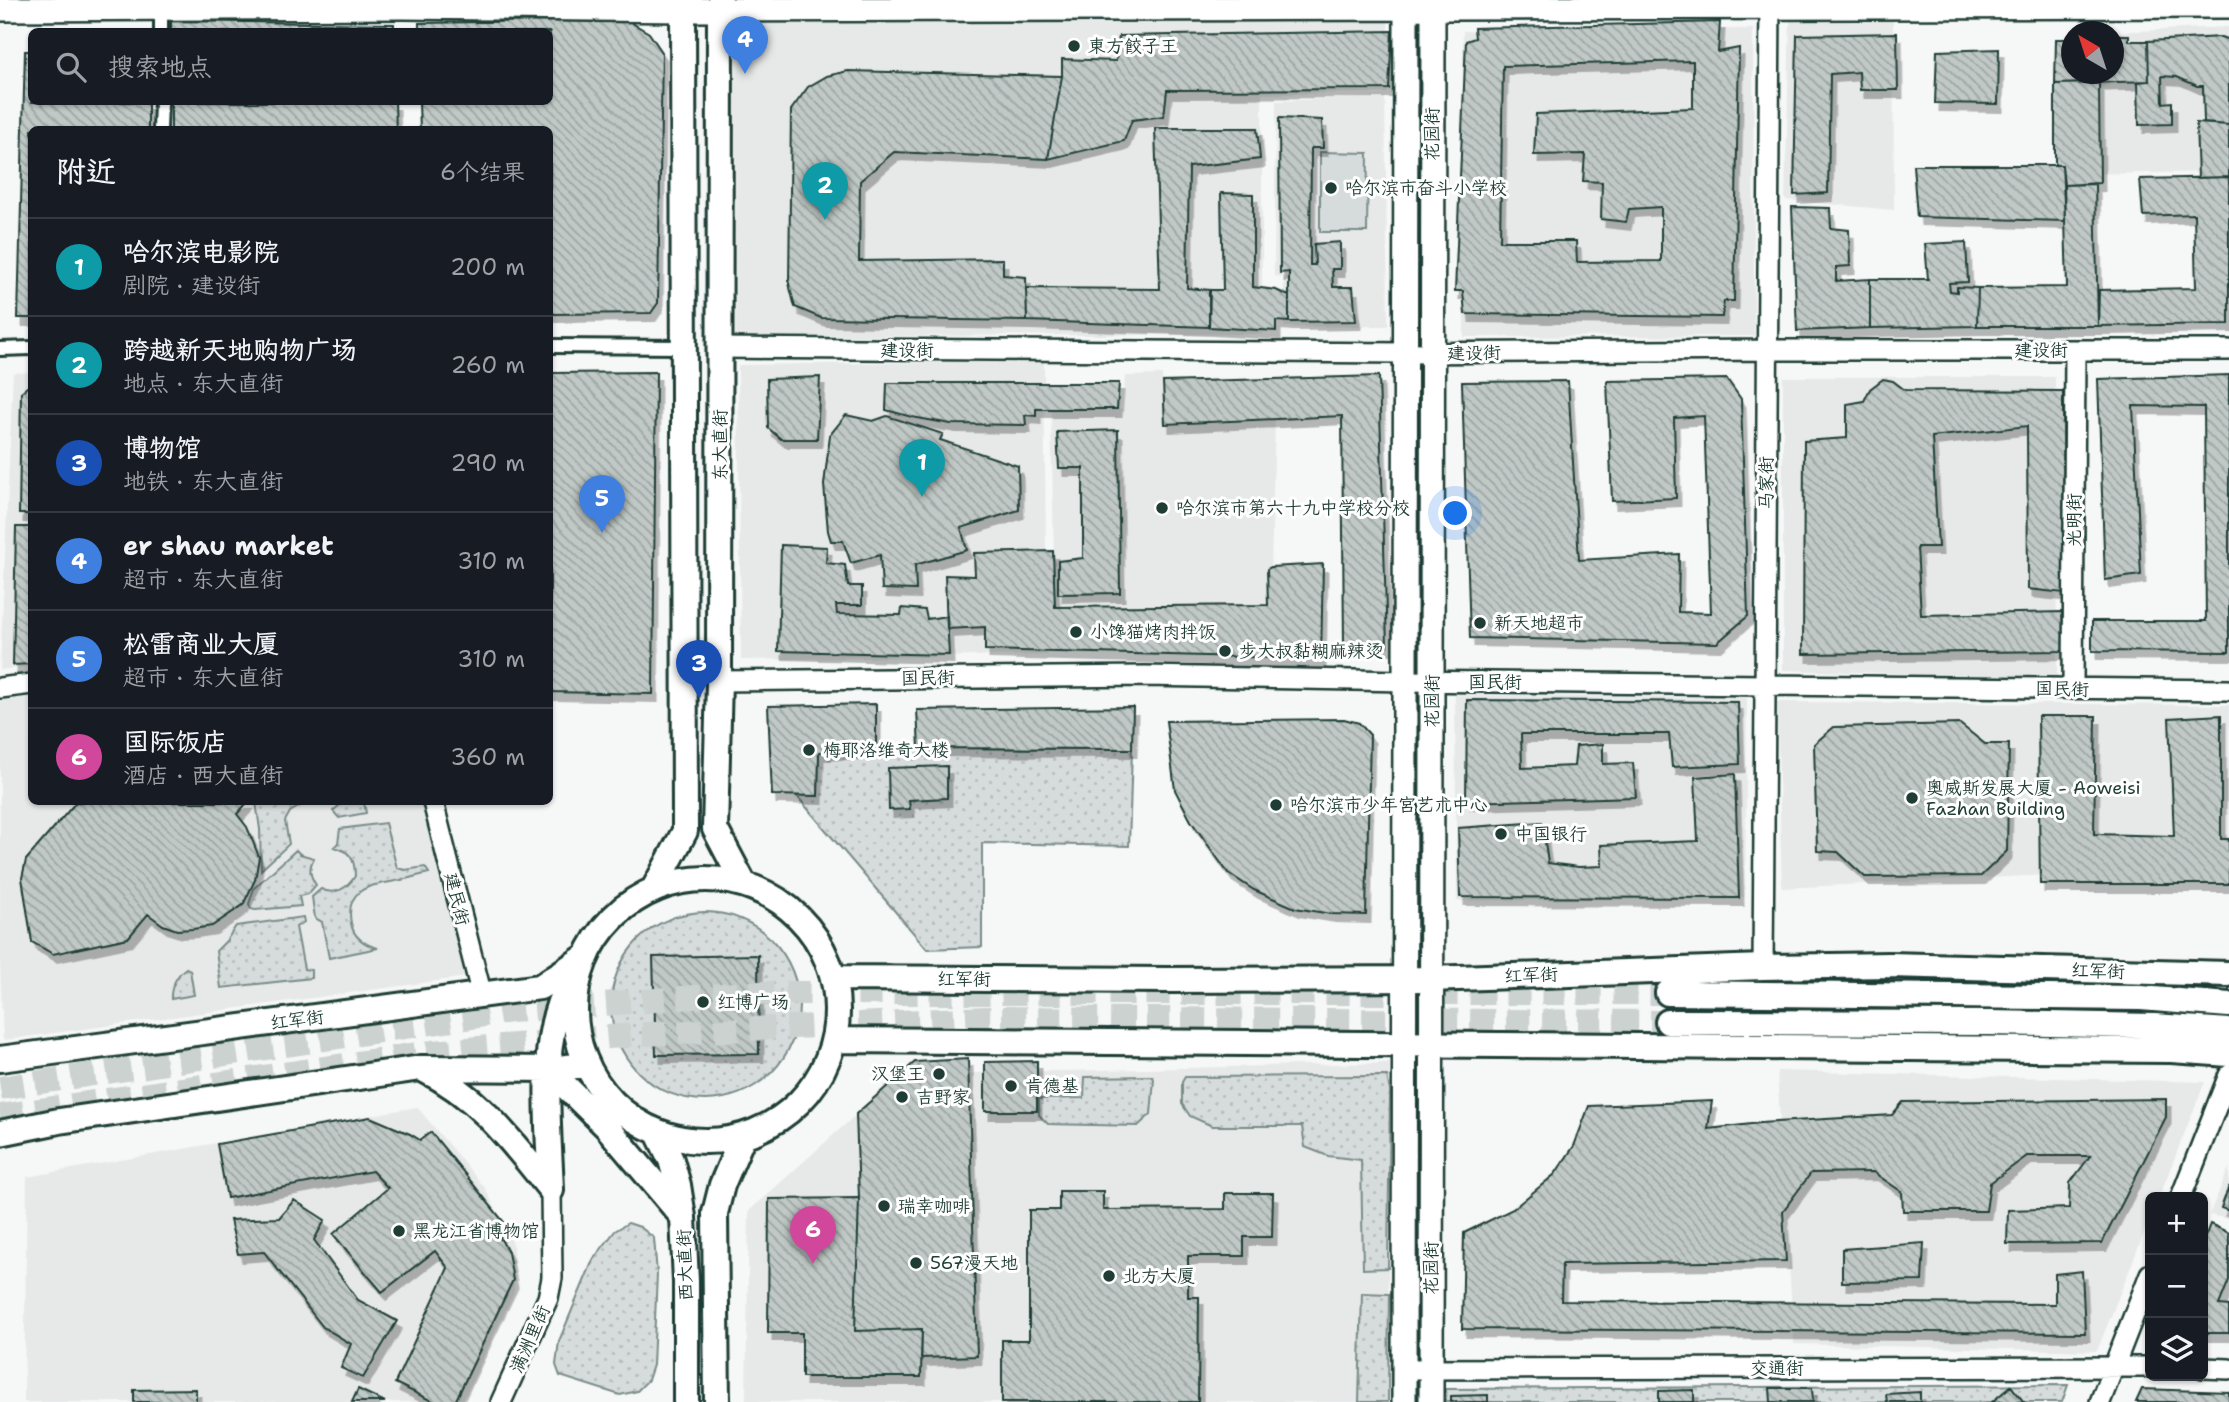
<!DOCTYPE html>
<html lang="zh">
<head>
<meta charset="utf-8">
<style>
  :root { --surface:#171b24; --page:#20242c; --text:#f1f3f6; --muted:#9ea1a6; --line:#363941; --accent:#92a19f }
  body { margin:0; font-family:"Shantell Sans","LXGW WenKai TC",sans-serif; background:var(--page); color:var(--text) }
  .controls { position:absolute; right:21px; bottom:21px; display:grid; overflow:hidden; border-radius:10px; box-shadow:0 2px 5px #0004 }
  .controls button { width:63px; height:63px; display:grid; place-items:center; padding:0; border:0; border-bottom:2px solid var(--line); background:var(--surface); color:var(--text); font:35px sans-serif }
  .compass { position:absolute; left:2061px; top:21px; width:63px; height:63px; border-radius:50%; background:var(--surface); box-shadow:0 2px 5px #0004; rotate:321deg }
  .you { position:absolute; left:1456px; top:514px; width:24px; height:24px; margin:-18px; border:5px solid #fff; border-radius:50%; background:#1a73e8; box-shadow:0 0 0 10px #1a73e833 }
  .badge { display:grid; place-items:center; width:46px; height:46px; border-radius:50%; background:var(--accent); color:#fff; font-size:23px; font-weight:700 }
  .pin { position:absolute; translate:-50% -58px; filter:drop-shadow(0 2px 4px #0008) }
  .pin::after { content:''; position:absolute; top:37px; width:24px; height:21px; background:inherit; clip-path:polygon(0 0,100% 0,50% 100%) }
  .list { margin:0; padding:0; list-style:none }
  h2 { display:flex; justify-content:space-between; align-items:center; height:91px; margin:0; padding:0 28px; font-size:30px }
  h2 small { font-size:23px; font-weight:400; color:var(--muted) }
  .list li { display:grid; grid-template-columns:46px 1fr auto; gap:21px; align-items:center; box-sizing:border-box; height:98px; padding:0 28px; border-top:2px solid var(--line) }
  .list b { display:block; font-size:26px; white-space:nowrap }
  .list p { margin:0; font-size:23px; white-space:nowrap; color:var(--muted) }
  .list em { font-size:23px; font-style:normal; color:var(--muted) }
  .icon { flex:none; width:38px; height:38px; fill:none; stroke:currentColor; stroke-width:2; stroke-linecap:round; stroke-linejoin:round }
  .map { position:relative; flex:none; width:2229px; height:1402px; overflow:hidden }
  .search { position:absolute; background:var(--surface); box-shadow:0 2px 5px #0004; left:28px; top:28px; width:525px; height:77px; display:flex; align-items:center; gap:18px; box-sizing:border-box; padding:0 24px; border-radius:10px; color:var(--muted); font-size:26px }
  .panel { position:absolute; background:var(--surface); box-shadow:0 2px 5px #0004; left:28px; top:126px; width:525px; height:679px; border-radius:10px }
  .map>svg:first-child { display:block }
</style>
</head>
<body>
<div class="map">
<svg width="2229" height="1402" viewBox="0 0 2229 1402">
  <defs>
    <pattern id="green-dots" width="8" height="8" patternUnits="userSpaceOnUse" patternTransform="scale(1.75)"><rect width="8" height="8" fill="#d6dcdb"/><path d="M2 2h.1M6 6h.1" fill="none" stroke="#b7bebd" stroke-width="1.8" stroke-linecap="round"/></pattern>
    <pattern id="building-back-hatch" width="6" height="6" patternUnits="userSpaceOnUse" patternTransform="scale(1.75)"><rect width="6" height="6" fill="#c0c9c6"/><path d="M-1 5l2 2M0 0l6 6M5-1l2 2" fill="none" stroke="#9ba4a2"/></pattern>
    <filter id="shadow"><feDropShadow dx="4.5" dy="8" stdDeviation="0" flood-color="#0004"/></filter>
  </defs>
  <rect width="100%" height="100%" fill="#f6f7f7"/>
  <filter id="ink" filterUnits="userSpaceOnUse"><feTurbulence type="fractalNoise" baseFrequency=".0143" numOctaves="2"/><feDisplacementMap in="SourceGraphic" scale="14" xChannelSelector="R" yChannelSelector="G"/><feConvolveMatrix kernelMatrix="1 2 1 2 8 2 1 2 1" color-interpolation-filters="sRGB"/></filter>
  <g filter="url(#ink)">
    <path fill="#e6e9e8" d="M1893,19L1894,210L1785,200L1790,21Z
      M1388,21V93L1262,94V334L736,337L735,24Z
      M2229,27V172L2071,174L2070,34L2072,74H2114V32Z
      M1753,29L1754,336L1464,337L1463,31Z
      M1385,97L1388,326L1284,327V277L1274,276L1276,101Z
      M1044,361L1047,655L741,660L738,365Z
      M31,372V666L0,670L13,373Z
      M1162,375L1165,424L1275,419L1271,567L1267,569L1266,577L1268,605L1055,607L1051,410L1123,409L1125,376Z
      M1783,377H2055L2057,678L1783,670Z
      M1455,695L1747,698L1745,897L1457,901Z
      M31,697L32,802H421L466,977L3,1040L0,965V701Z
      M1777,702L2229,705V866L1782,888Z
      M1389,1063L1388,1402H746L749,1211L900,1075Z
      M1777,1071L2205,1082L2159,1197H2150V1218L2097,1351L1794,1344Z
      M417,1107L485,1188L513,1244L514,1292L462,1402H24L27,1177Z
      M2229,1168V1219L2209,1215Z"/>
    <path fill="url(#green-dots)" stroke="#7a8c88" stroke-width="2" d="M919,748L1132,749L1129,846L982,843V947L927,949L796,795L818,796L819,752Z
      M256,802H307L290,812L285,821L289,844L261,870L260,829Z
      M343,802H364L366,813L339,818L333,811Z
      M385,823L397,868L405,870L425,867L429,873C420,875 411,878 401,880C376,885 344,885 351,923C353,937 365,945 378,948L329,958L322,922L315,918L312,897L321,889C335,896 348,888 355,876C355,859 350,851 334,847L338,843L340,829Z
      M296,850L300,854L314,858C308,868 310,876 316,885L308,894L299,896L301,906L255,910L251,909L249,904L254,888Z
      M611 1006a94 94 0 1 1 188 0a94 94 0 1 1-188 0Z
      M303,917L304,922L296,927L304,969L311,970V978L221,988L216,951L226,941L236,926Z
      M186,968L190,970L194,995L171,999C170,988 177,974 186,968Z
      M1152,1076L1154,1079L1151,1114L1138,1126L1048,1124L1039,1115V1099L1084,1098L1085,1077Z
      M1387,1076L1390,1091L1388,1268L1363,1269L1361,1160L1328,1156L1305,1147L1302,1126H1212L1190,1116L1182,1104V1082L1185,1077Z
      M628,1223L640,1227L654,1238L657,1274L653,1365L648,1380L637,1391L620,1395L560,1376L556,1365L559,1341L593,1260L615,1231Z
      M1362,1293L1389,1294L1388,1402H1359Z
      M2068,1385L2062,1402H1446L1445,1389Z"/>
    <path fill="#d6dcdb" stroke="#7a8c88" stroke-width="2" d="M1320,152L1368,153L1367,232H1320Z"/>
    <path fill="url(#building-back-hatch)" stroke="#1f3d34" stroke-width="2" fill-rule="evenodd" filter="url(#shadow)" d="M627,20L649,33L662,52L658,303L651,313L550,314V130H420L419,102H550V32H419V23Z
      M171,21L394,24V32H171Z
      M1720,22L1718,52L1739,48L1734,301H1724L1722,317L1465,314L1463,291H1455L1466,41L1475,38L1474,28ZM1693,61V108L1536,114L1534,155L1585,154L1583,181L1602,182L1601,219L1626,222L1629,209L1661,207V261L1577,262L1576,241H1500L1503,66Z
      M1392,31L1389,89L1167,90L1164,116L1132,120L1124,141L1048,159L1062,76V59L1116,61L1119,36Z
      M1897,33L1898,90H1860L1859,72L1830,74L1828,193L1794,195L1797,35Z
      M2114,35H2129V41H2148L2149,81L2055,84L2056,39H2072V74H2114Z
      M2221,37L2229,40V125L2204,123L2203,86H2197L2177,77L2162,76L2163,103L2172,102V124L2139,125L2138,82L2149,81L2148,41Z
      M1999,49L1998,104L1935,103L1937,51Z
      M25,51H32V102H148V130H32V318H18Z
      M848,71L1062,76L1048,159L894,152L860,181L859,261L1003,259V275L1026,277L1027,321L821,318L795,307L789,284L791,110L808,87L827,76Z
      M2099,83L2100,183L2064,185L2062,165H2055V84Z
      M171,102H395L396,130H171Z
      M1279,118L1322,120L1323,148H1311L1310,265H1315L1314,244L1340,242V269H1332L1333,287H1353L1356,321L1289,322V272L1280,273Z
      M2196,123L2229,125V177L2198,178Z
      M1155,128H1257L1260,159L1189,167L1187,288L1210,290L1209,327L1027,321L1026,288L1160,289Z
      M1913,165H2062L2065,221L1917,217Z
      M2229,177V324L2098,326L2099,290L2196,288L2194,214L2143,216L2140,179Z
      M2095,184L2098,326H1977L1978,288L2067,287L2064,185Z
      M1221,193L1253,194V287L1276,290L1289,296V322L1276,321V331L1209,327V290H1223Z
      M1792,207L1830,208L1831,228L1849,230L1850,266L1836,267V281L1870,279V328L1797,331Z
      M1966,242L1968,282L1949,283L1950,291L1957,292V287L1978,288L1977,326L1870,328V279H1928L1925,244Z
      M656,372L653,694L550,692V373Z
      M2229,375V652L2092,651V621H2206L2204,407L2133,406L2141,575L2105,580L2098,379Z
      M1379,376L1387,646L1344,645L1342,416L1165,424L1163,382Z
      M820,377L817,439H781L768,428L767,379Z
      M1727,379L1741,399L1748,616L1717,643L1470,638L1462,382L1568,381L1579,560L1679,554L1678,612L1711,613L1704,416L1674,418L1676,498L1612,501L1607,381Z
      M1883,379L1893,381L1905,390L2063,391L2064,593L2028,589L2027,426L1932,437L1938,547H1917L1921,615L2062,612L2065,651L1803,654L1804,441L1847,438V404L1864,401L1870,389Z
      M32,383V514H19L21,392Z
      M887,383H1119L1117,409H1036V416L1025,415L1026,425L951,424L912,417L886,410Z
      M846,415L873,421L887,416L943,434L940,440L1018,466L1019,510L961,528L967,550L915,565L916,590L882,589L880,555L851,563L843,541H831L828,531L824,485L830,435Z
      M1118,430L1120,593L1058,594V561L1083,558V468H1059L1057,432Z
      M16,527H31V664L13,665Z
      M781,545L827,547L826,563L845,565L848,586H862V605H836L837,614L901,615L902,608L925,610L927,619L947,616L949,655L778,651Z
      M1053,551L1055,607L1268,605L1267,569L1271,567L1323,564L1321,659L985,650V627L947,629L945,575L975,576L974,553Z
      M1467,700L1738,702L1740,764L1672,767L1669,734H1521L1522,768L1574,766L1576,746L1603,744V764L1633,763L1636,797L1466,802Z
      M876,704V749L819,752L818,796L772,795L768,706Z
      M1133,707L1132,749L919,748L917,710Z
      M2221,715V839H2229V884H2040L2038,716H2096L2094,834L2174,836L2169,718Z
      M1344,719L1359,723L1370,735L1366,915L1331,914L1295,908L1254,890L1228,873L1191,821L1175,790L1166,721Z
      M1960,724L1985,744H2009L2007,851L1981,876L1865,877L1838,852L1817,851L1814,744L1834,727Z
      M947,766V798L909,800L910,809L889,810L888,768Z
      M1735,774L1739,898L1460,897L1458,828L1542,822L1548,863L1579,867L1602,866L1601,845L1698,841L1695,777Z
      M76,802H248L237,814L247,827L259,857L255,880L243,905L212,926L193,929L177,930L163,925L148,914L128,938L53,954L32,942L22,878L26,860Z
      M758,955L759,1054L656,1055L653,957Z
      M968,1059L977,1356L921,1358L922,1329L855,1331L859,1198L856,1114L915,1062Z
      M1037,1061V1111H985V1062Z
      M2166,1099V1117L2102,1243L2007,1244L2008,1210L2069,1208L2070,1183L2090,1156H2027L1990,1183L1986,1211H1903L1902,1192L1873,1172L1811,1173L1783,1211L1786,1261L1562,1264L1561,1301L2055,1304V1274L2082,1271L2085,1333L1462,1329L1464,1233L1513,1209L1555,1174L1574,1146L1589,1106L1712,1101L1708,1129L1760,1123L1892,1115L1903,1102Z
      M370,1117L410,1134L420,1140L431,1132L507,1226L498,1234L508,1252L513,1280L455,1402H434L395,1383L448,1268L435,1251L382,1292L333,1234L388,1188L372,1171L227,1198L217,1144Z
      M2229,1186V1211L2221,1208Z
      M1059,1191H1103V1210L1225,1209V1193H1273L1272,1237H1244V1256H1188V1297H1199L1198,1402H1002V1340H1029V1210H1059Z
      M859,1198L855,1331L922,1329L921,1377H802V1333H768L769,1199Z
      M294,1200L325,1220L314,1240L358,1300L397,1321L363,1378L341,1368L351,1344L323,1327L264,1252L238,1254L230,1220L279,1218Z
      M2210,1224L2229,1233V1280L2219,1305L2229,1306V1333H2203V1242Z
      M1924,1243L1922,1281L1842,1282V1249Z
      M2011,1386L2024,1402H1992Z
      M1770,1388H1812L1813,1402H1771Z
      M196,1389V1402H134V1390Z
      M358,1389L385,1402H352Z
      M2142,1389L2229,1392V1402H2136Z
      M1694,1390V1402H1659V1391Z
      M1920,1392V1402H1887L1886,1394Z
      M1488,1395V1402H1451V1396Z"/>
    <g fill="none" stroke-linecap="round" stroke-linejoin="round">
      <path stroke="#cbd2d0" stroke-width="24" stroke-dasharray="24 12" stroke-linecap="butt" d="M0,1088L511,1011L748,993H1668
        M0,1116L432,1052L644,1034L985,1018L1668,1022"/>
      <defs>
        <path id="pedestrian" d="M161,32V8
          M160,130L161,102
          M550,346L684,347
          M0,349L32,348"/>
        <path id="tertiary" d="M720,348L1406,353L1767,350H2229
          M719,681L1145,676L1405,681L2229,690
          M0,688L32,684
          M2073,689L2075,350
          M433,802L482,996
          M1763,967L1770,0
          M2181,1197L2229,1075
          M2203,1368L2229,1369
          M1404,1369L2150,1367
          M501,1402L548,1298L552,1278L551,1190
          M2100,1402L2150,1274"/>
        <path id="secondary" d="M0,9L402,7L684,10L2229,6
          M1404,1402L1406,0
          M1431,1402L1433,0"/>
        <path id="primary" d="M720,0L719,681L715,829L744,884
          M575 1010a131 131 0 1 1 262 0a131 131 0 1 1-262 0Z
          M654,889L685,831L683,0
          M833,978L1168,980L1430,979L1763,967L1889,965L2229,974
          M1668,993L2141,998L2229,1005
          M1668,1022L1990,1023L2154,1026L2229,1031
          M834,1040C1280,1043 1726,1050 2171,1050L2229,1054
          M0,1059L540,987L585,957
          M423,1069C481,1098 511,1141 551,1190
          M548,1069L607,1127L682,1216
          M0,1133L59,1121L421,1068L548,1069L586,1065
          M658,1133L671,1160L678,1185L683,1217L686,1282V1402
          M551,1190C549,1129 537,1034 570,981
          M717,1402L715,1213L722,1185L743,1136"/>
      </defs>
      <use href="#pedestrian" stroke="#1f3d34" stroke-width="18"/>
      <use href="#tertiary" stroke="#1f3d34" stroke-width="24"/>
      <use href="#secondary" stroke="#1f3d34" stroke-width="28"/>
      <use href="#primary" stroke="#1f3d34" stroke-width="30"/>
      <use href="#pedestrian" stroke="#fff" stroke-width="12"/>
      <use href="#tertiary" stroke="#fff" stroke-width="19"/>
      <use href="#secondary" stroke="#fff" stroke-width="23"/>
      <use href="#primary" stroke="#fff" stroke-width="24"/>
    </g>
  </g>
  <g fill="#1f3d34" stroke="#fff" stroke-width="2.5">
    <circle cx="1074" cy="46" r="7"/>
    <circle cx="1331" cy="188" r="7"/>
    <circle cx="1162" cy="508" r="7"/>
    <circle cx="1480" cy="623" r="7"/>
    <circle cx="1076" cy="632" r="7"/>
    <circle cx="1225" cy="651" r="7"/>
    <circle cx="809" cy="750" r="7"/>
    <circle cx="1912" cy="798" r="7"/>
    <circle cx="1276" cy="805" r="7"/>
    <circle cx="1501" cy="834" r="7"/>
    <circle cx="703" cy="1002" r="7"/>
    <circle cx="939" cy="1074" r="7"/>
    <circle cx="1011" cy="1086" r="7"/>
    <circle cx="902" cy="1097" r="7"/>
    <circle cx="884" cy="1206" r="7"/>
    <circle cx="399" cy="1231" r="7"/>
    <circle cx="916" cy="1263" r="7"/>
    <circle cx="1109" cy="1276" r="7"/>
  </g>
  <g text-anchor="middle" stroke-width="6" stroke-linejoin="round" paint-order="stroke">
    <g font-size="18" fill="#1f3d34" stroke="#fff" text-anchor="start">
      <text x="1088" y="52">東方餃子王</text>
      <text x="1345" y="194">哈尔滨市奋斗小学校</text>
      <text x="1176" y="514">哈尔滨市第六十九中学校分校</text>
      <text x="1494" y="629">新天地超市</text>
      <text x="1090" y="638">小馋猫烤肉拌饭</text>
      <text x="1239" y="657">步大叔黏糊麻辣烫</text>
      <text x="823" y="756">梅耶洛维奇大楼</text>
      <text x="1926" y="794">奥威斯发展大厦 - Aoweisi<tspan x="1926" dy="21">Fazhan Building</tspan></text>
      <text x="1290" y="811">哈尔滨市少年宫艺术中心</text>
      <text x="1515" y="840">中国银行</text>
      <text x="717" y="1008">红博广场</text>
      <text x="925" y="1080" text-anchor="end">汉堡王</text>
      <text x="1025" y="1092">肯德基</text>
      <text x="916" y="1103">吉野家</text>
      <text x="898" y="1212">瑞幸咖啡</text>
      <text x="413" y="1237">黑龙江省博物馆</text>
      <text x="930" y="1269">567漫天地</text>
      <text x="1123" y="1282">北方大厦</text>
    </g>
    <g font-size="18" fill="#1f3d34" stroke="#fff">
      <text transform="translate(1432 134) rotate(-90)" y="6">花园街</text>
      <text x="907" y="356">建设街</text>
      <text x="2041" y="356">建设街</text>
      <text transform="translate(1474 353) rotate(-1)" y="6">建设街</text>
      <text transform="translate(720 445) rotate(-90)" y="6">东大直街</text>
      <text transform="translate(1766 483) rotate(-90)" y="6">马家街</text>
      <text transform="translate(2074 520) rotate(-90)" y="6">光明街</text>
      <text transform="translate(928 678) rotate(-1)" y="6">国民街</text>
      <text x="1495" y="688">国民街</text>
      <text transform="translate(2062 689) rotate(1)" y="6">国民街</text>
      <text transform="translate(1432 701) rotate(-90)" y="6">花园街</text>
      <text transform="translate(457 899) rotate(76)" y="6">建民街</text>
      <text transform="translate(2098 971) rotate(2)" y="6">红军街</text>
      <text transform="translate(1531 975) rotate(-2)" y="6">红军街</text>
      <text x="964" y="985">红军街</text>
      <text transform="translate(297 1020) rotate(-7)" y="6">红军街</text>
      <text transform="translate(685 1265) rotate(-92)" y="6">西大直街</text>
      <text transform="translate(1431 1268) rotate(-90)" y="6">花园街</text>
      <text transform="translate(530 1339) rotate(-66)" y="6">满洲里街</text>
      <text x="1777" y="1374">交通街</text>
    </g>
  </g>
</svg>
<div class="controls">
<button>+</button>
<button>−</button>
<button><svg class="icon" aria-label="layers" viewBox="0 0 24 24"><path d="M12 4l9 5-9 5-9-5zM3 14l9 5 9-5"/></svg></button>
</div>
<svg class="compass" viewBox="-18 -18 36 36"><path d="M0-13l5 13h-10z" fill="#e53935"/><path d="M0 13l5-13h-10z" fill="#9ea1a6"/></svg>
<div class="you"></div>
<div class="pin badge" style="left:922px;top:497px;background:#0f9aa8">1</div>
<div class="pin badge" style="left:825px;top:220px;background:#0f9aa8">2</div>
<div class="pin badge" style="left:699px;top:698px;background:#1a4fb4">3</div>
<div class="pin badge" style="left:745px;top:74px;background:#3f7fe0">4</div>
<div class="pin badge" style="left:602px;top:533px;background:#3f7fe0">5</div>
<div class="pin badge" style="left:813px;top:1264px;background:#d1479c">6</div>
<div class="search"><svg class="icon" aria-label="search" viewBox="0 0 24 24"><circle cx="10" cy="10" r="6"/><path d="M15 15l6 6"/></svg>搜索地点</div>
<section class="panel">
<h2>附近<small>6个结果</small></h2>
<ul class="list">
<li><span class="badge" style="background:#0f9aa8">1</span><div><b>哈尔滨电影院</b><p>剧院 · 建设街</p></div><em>200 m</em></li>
<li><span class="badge" style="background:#0f9aa8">2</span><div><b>跨越新天地购物广场</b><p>地点 · 东大直街</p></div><em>260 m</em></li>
<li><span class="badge" style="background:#1a4fb4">3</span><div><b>博物馆</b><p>地铁 · 东大直街</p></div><em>290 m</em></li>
<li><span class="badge" style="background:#3f7fe0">4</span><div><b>er shau market</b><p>超市 · 东大直街</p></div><em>310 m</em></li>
<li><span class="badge" style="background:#3f7fe0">5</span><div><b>松雷商业大厦</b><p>超市 · 东大直街</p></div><em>310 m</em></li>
<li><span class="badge" style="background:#d1479c">6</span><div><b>国际饭店</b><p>酒店 · 西大直街</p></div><em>360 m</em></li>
</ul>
</section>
</div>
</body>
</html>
